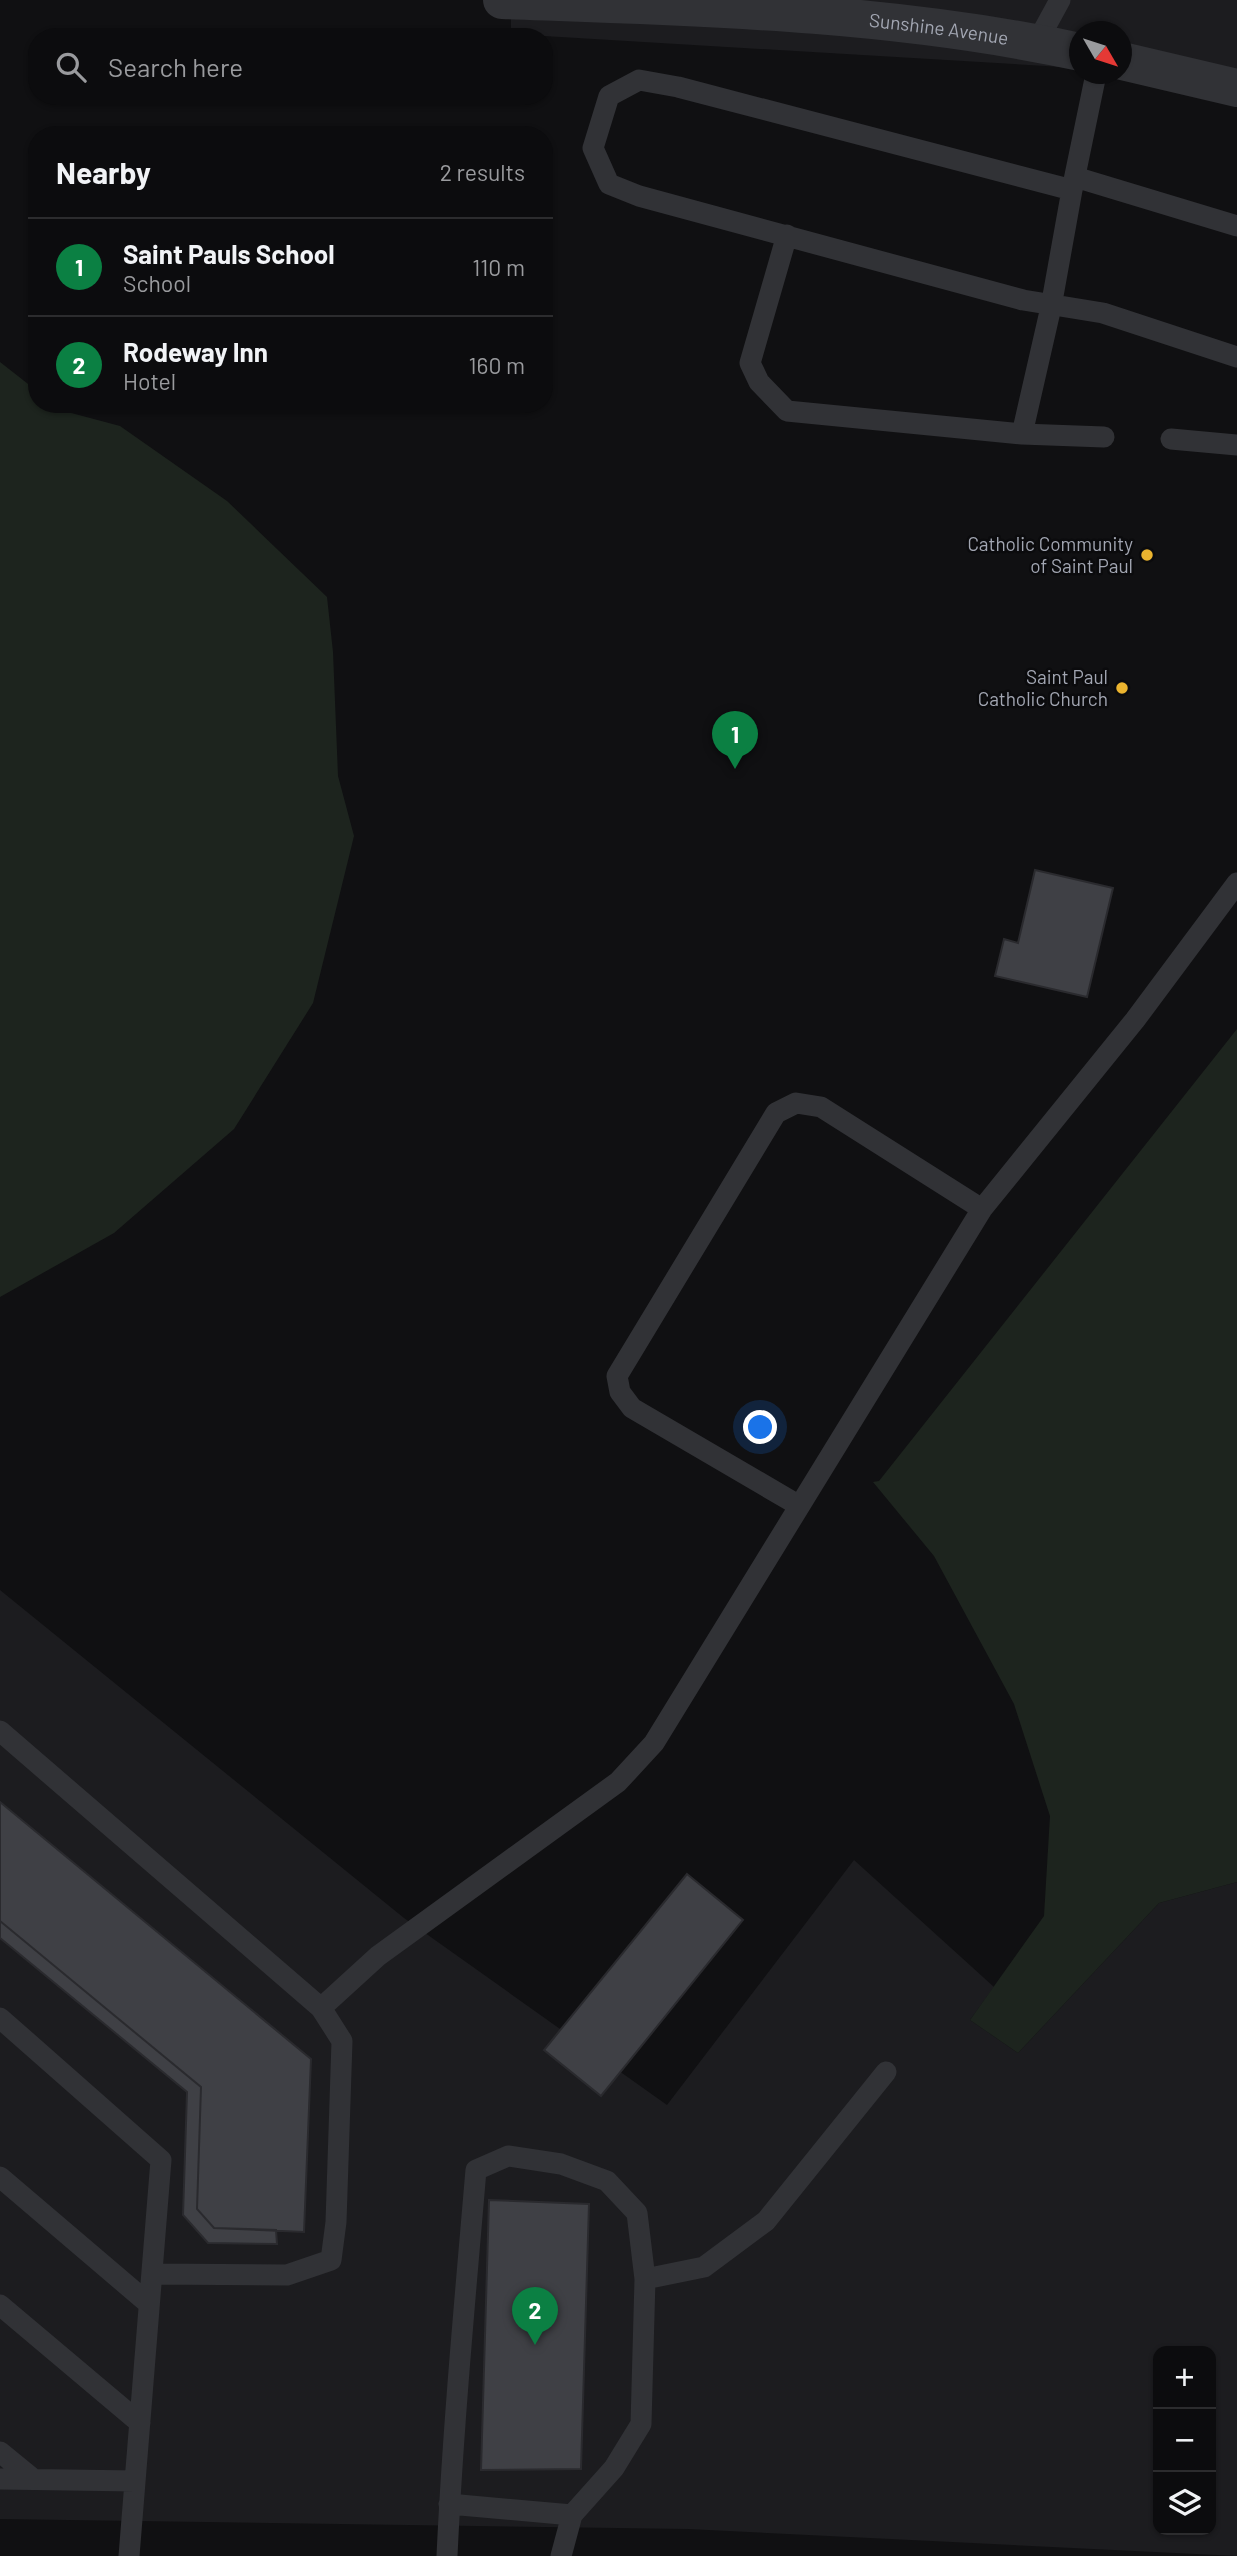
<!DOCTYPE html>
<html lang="en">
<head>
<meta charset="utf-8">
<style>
  :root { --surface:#0c0c0e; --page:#151517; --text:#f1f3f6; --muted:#9a9b9e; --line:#2c2c2e; --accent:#0b8043 }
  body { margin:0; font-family:Barlow,sans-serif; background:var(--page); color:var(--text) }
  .controls { position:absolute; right:21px; bottom:21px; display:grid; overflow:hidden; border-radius:14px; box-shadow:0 2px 5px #0004 }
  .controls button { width:63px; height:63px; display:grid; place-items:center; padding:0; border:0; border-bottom:2px solid var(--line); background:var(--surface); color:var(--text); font:35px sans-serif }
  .compass { position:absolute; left:1069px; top:21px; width:63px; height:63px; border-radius:50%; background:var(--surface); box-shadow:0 2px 5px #0004; rotate:129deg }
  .you { position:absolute; left:761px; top:1428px; width:24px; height:24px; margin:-18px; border:5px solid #fff; border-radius:50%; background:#1a73e8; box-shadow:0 0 0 10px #1a73e833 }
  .badge { display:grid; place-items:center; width:46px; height:46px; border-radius:50%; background:var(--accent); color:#fff; font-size:23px; font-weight:700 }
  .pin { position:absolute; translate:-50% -58px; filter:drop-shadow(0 2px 4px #0008) }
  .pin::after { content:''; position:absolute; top:37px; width:24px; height:21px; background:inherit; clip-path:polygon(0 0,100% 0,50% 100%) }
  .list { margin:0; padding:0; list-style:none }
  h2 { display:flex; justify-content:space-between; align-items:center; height:91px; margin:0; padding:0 28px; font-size:30px }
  h2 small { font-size:23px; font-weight:400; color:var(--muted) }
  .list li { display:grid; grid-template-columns:46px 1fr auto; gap:21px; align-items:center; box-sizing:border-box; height:98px; padding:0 28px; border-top:2px solid var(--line) }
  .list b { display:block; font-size:26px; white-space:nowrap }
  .list p { margin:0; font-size:23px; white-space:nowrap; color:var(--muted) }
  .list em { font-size:23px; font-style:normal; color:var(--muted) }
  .icon { flex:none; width:38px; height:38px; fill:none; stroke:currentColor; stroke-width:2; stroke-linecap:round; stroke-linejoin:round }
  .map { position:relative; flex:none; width:1237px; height:2556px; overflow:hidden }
  .search { position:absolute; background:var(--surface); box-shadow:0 2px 5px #0004; left:28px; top:28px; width:525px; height:77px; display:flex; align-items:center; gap:18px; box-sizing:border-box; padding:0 24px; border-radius:28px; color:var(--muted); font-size:26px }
  .panel { position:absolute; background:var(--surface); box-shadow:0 2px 5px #0004; left:28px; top:126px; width:525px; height:287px; border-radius:28px }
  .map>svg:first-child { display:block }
</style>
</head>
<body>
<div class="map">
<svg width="1237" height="2556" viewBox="0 0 1237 2556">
  <rect width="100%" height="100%" fill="#101012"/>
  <path fill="#1c1c1f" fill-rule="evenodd" d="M511,0H1237V79L1122,71V32H1080L1079,68L511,34Z
    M0,1590L404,1918L667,2105L854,1860L994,1987L970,2020L1018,2053L1159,1903L1237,1882V2556L688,2529L0,2519ZM1158,2351H1211V2530H1158Z"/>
  <path fill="#1d241e" d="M0,362L37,391V404H53L60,410L120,426L227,501L327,597L333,652L338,776L354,836L313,1003L234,1129L114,1233L0,1297Z
    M1237,1029V1882L1159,1903L1018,2053L970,2020L1044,1916L1050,1816L1014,1704L934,1556L873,1482L879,1481Z"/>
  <path fill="#3f4045" stroke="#2a2a2e" stroke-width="2" d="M1035,870L1113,888L1087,997L995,976L1004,939L1018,943Z
    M0,1802L311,2059L304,2232L214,2228L197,2209L201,2087L0,1921Z
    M687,1874L743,1920L601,2096L544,2050Z
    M0,1921L201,2087L197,2209L214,2228L276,2230L277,2244L208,2243L183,2215L187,2092L0,1938Z
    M489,2200L589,2204L581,2469L481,2470Z"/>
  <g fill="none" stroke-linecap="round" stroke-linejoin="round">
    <path stroke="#313236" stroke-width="21" d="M1036,44L1060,0
      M1096,74L1072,190L678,87L639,80L609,96L593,148L609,184L639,196L1023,300L1103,313L1237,357
      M1075,177L1237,226
      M787,235L750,363L759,382L787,411L1022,434L1051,307L1072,190
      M1022,434L1104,437
      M1171,439L1237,445
      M798,1505L632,1408L620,1392L617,1376L776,1113L796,1103L821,1107L982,1209
      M0,1731L321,2008L342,2041L336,2222L331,2260L287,2275L152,2274
      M321,2008L378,1956L618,1782L654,1743L982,1209L1135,1020L1237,883
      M0,2018L161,2160L129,2556
      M0,2177L149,2304
      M645,2279L704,2267L766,2221L886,2072
      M0,2305L140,2423
      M0,2452L33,2479
      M0,2479L135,2481
      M447,2556C453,2427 465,2299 476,2170L508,2156L561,2164L607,2181L637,2213L645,2279L641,2424L614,2468L572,2515L449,2504
      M561,2556L572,2515"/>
    <g stroke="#313236" stroke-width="38">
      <path id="s1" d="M502,0C695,7 890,11 1080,52"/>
      <path d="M1122,61L1237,88"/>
    </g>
  </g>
  <g fill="#ebb42f" stroke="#0b0b0d" stroke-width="2.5">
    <circle cx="1147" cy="555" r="7"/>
    <circle cx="1122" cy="688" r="7"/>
  </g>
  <g text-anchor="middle" stroke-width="5" stroke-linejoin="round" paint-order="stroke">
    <g font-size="19" fill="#a2a6b2" stroke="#0b0b0d">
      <text dy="7" stroke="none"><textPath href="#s1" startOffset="438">Sunshine Avenue</textPath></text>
    </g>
    <g font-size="19" fill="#a2a6b2" stroke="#0b0b0d" text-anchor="end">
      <text x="1133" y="551">Catholic Community<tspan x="1133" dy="22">of Saint Paul</tspan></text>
      <text x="1108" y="684">Saint Paul<tspan x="1108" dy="22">Catholic Church</tspan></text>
    </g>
  </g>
</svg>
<div class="controls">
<button>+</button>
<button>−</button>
<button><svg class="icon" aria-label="layers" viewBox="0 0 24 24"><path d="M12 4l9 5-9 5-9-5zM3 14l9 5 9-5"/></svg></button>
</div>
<svg class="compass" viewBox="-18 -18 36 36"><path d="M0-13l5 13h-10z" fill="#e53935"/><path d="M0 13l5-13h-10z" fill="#9a9b9e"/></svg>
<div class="you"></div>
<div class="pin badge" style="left:735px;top:769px">1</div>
<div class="pin badge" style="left:535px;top:2345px">2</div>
<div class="search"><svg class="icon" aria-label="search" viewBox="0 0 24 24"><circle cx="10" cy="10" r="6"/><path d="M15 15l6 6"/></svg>Search here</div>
<section class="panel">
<h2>Nearby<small>2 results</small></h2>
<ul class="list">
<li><span class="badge">1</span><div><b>Saint Pauls School</b><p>School</p></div><em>110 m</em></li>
<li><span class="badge">2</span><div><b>Rodeway Inn</b><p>Hotel</p></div><em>160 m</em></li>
</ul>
</section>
</div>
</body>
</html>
